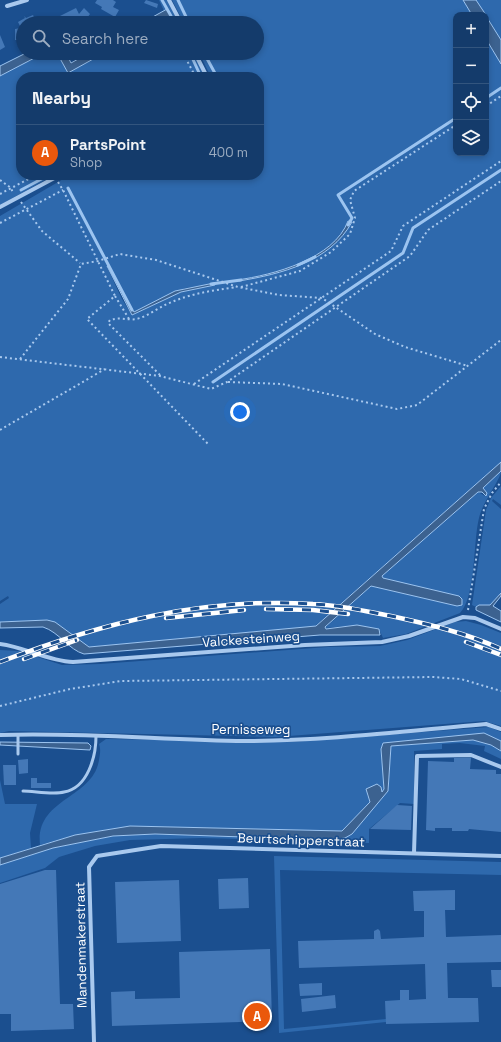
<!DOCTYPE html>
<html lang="en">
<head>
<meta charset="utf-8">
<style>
  :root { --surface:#143b6b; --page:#214673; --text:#f1f3f6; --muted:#9dadc1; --line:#33557e; --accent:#ea580c }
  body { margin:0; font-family:"Space Grotesk",sans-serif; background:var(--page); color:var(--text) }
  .controls { position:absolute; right:12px; top:12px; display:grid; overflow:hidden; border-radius:8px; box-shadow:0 2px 6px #0003 }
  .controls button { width:36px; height:36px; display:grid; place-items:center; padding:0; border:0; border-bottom:1px solid var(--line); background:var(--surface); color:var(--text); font:20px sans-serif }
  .you { position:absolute; left:240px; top:412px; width:14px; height:14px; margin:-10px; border:3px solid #fff; border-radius:50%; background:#1a73e8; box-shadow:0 0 0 6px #1a73e833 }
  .badge { display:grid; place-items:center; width:26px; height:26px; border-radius:50%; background:var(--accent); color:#fff; font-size:13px; font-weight:700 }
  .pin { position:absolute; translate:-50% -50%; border:2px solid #fff; box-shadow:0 1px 4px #0006 }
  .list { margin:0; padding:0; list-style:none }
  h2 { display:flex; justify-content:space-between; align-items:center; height:52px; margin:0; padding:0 16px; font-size:17px }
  h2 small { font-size:13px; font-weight:400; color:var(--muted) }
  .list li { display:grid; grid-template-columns:26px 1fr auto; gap:12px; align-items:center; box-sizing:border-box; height:56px; padding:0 16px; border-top:1px solid var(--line) }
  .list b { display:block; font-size:15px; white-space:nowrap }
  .list p { margin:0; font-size:13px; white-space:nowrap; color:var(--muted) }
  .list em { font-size:13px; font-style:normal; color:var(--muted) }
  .icon { flex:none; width:22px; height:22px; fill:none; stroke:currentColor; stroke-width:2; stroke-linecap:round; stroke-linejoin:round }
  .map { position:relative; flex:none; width:501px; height:1042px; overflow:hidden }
  .search { position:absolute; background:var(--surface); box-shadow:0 2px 6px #0003; left:16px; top:16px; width:248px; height:44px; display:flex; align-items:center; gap:10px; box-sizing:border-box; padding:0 14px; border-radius:22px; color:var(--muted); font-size:15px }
  .panel { position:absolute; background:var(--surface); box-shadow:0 2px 6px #0003; left:16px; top:72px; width:248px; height:108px; border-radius:16px }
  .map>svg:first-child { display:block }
  .green { fill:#2e69ad; fill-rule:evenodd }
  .water { fill:#3c6290; stroke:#9cc4f0 }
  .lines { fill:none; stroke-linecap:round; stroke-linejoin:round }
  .stream { stroke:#9cc4f0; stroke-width:3 }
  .building { fill:#4478b7 }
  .path { stroke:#a9c9ee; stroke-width:2; stroke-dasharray:2 3; stroke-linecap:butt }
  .lane { stroke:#a9c9ee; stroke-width:3 }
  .street { stroke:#a9c9ee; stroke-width:4 }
  .rail-casing { stroke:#fff; stroke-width:4.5 }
  .rail { stroke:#1b4f8f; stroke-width:3; stroke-dasharray:9; stroke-linecap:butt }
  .labels { text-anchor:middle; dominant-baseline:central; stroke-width:3.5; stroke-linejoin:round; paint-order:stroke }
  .street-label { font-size:13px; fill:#fff; stroke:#1b4f8f }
</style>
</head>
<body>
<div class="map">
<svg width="501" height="1042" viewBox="0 0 501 1042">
  <rect width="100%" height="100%" fill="#1b4f8f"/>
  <!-- green -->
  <g class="green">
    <path d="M159,0H167L179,23H158L171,16L167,9L164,11Z"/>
    <path d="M172,0H501V462L314,627L89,647L47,620L0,622V604L9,598L8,596L0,601V216L70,175H259V77H211L199,53H257V23H184ZM456,15H486V153H456ZM108,266L134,312L185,288L215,285L181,292L132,315L122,299L107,267Z"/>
    <path d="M44,53H57L68,73L104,53H194L204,72V77H21V175H54L0,205V76Z"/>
    <path d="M501,471C501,479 482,503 479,518C473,541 476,597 460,613L406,634L383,638L379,629L357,625L325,628L371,586L457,606L383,578L382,576L478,492L485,496L483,488Z"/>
    <path d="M501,486V505L493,499L492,501L501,509V593L490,605H481L476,607L472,605L486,510L491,498Z"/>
    <path d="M466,621L481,625L501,633V726L484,721L276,737L9,731L0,733V650L19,651L62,665L100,664L328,647L380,646L407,640L455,622Z"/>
    <path d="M489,727L501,732V741L495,738L383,743L381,749L384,788L382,793L367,794L370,802L342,831L130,826L75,835L40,845C35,798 93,799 99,760C100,754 101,750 99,744L106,739L292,742Z"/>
    <path d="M473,740L491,745L501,751V759L484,751L485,746L460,743L442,744V749L414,751V804L400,803L369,829V843L202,838L130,840L95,846L59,857L45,868L0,883V865L53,848L113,836L155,834L332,840L345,838L388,791L391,746Z"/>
    <path d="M0,780L5,804H37L30,833L31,848L0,858Z"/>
    <path d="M274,856L501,862V875L280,870L284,1029L386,1019V1022L279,1033Z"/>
  </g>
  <!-- water -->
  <g class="water">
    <path d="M463,0H476L486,15H472Z"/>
    <path d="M167,9L171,16L158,23H142Z"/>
    <path d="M486,16L501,40V64L486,39Z"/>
    <path d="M26,53H44L0,76V66Z"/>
    <path d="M57,53H66L71,63L89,53H104L68,73Z"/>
    <path d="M348,221L352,222C330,262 281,274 239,281L237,280C273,275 334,259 348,221Z"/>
    <path d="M108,266L125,298L134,312L175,291L214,283L215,285L181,292L132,315L107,266Z"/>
    <path d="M501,462V471L483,488L487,493L486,496L482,492H478L382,576L383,578L459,596L462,599V605L457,606L371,586L325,627L326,629L357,625L379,629L380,635H320L84,654C69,650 59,632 43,627L0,628V622L47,620L55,622L89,647L316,626Z"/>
    <path d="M501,593V596L493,606L501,611V622L476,610V607L479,605H490Z"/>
    <path d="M484,733L501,741V751L491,745L473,740L391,746L388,791L352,834L345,838L332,840L155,834L113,836L53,848L0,865V858L75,835L130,826L342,831L370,802L366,789L377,784L381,787L382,792L384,789L381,749L383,743Z"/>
    <path d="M0,742L88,743L91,746L90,750L0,745Z"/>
  </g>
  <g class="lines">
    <!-- stream -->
    <g class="stream">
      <path d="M162,0L171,16"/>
      <path d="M178,0L189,23"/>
      <path d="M190,53L201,77"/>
      <path d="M204,53L217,77"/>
      <path d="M486,98L501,88"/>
      <path d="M68,188L132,310"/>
      <path d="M21,190L49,175"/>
      <path d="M348,225L352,218L338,195L456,118"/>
      <path d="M298,265L315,257"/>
      <path d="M211,284L241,280"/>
      <path d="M213,382L403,253L413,228L501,170"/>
    </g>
  </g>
  <!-- building -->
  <g class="building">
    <path d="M97,0H113L116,2L113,7L119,10L115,17L101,9L102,7L95,3Z"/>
    <path d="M146,0L158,4L157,8L144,3Z"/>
    <path d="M76,8L79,14L84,8L90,14L87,18L85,16L81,18L82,23H64L60,16Z"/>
    <path d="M33,15L37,23H23V32L19,34L20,40H15V29L21,28L18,22L25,18L24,16L26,18Z"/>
    <path d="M0,35L5,47L0,50Z"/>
    <path d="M454,758H471L470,769L496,770V774H501V832L469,829L468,831H452V828H435V831L426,830L428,761L454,762Z"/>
    <path d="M28,759V773L19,774L18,760Z"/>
    <path d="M3,765H16V785H4Z"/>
    <path d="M31,778H37V783H51V788H31Z"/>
    <path d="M397,805L412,806L411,830L370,829Z"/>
    <path d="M45,870H56L60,1004H73L74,1029L11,1031V1014H0V884Z"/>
    <path d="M248,878L249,908L219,909L218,879Z"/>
    <path d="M179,880L181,941L117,943L115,882Z"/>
    <path d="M455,890V910H445L446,937L501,935V962L447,963L448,998H478L479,1022L386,1024L385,1001L400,1000V990H409V1000L426,999L425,964L299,968L298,941L374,939V931L378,929L380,931L381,939L424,937V911H414L413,891Z"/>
    <path d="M270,949L272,1021L112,1026L111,992L135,991V999L180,998L179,952Z"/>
    <path d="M491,970H501V987H492Z"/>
    <path d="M322,983V995L300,996L299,984Z"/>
    <path d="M335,995L336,1008L302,1012L301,999Z"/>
  </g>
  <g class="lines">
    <!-- path -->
    <g class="path">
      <path d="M183,53L193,72V77"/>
      <path d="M486,106L501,96"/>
      <path d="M0,180L11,188L13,193"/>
      <path d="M58,182L63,190L115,296L87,319L209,445"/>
      <path d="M0,194L36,175"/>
      <path d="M21,202L42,231L80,263"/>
      <path d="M0,223L63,190"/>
      <path d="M241,287L300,271L331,252L350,234L355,218L350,200L354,191L456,125"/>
      <path d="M115,296L129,319"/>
      <path d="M0,357L160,376L211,389L227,382L410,256L428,230L501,181"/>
      <path d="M20,359L68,299L81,264L98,261L120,254L156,260L238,287L279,295L322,298L375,334L405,347L468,366"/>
      <path d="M160,375L108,323L110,320C123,316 129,322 140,318C149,315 158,308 167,304C192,293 210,291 237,287"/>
      <path d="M228,382L282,384L397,409L417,405L501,340"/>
      <path d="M194,384L391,251L403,226L501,161"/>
      <path d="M0,430L105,369"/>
      <path d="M468,610L484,509L492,493L501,482"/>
      <path d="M0,706L70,689L121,681L433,677L461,679L501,691"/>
    </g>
    <!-- lane -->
    <g class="lane">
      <path d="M18,735V754"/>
      <path d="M23,791C34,791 53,795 64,792C88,788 96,756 96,736"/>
    </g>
    <!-- street -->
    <g class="street">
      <path d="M169,0L181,23"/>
      <path d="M7,6L27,0"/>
      <path d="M195,53L207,77"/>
      <path d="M0,207L60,175"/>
      <path d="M0,644C25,647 47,661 73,662L305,645L382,642L409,636L463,617L475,618L501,629"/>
      <path d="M0,735C82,732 163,740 245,741C325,741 406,731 486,724L501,729"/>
      <path d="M414,853L417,756L471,755L501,767"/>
      <path d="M94,1042L89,867L97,856L161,846L501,856"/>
    </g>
    <!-- rail casing -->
    <g class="rail-casing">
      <g id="rail">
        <path d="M266,609L313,610L348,614"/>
        <path d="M166,618L244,610"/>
        <path d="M466,642L501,655"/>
        <path d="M24,659L77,640"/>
        <path d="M0,662C102,623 202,597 313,604C339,605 365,611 391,616C428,624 466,633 501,649"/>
      </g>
    </g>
    <!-- rail -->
    <use href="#rail" class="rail"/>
  </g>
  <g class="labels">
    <!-- street labels -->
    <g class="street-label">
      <text transform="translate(251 639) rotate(-4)">Valckesteinweg</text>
      <text x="251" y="729">Pernisseweg</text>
      <text transform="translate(301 840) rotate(2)">Beurtschipperstraat</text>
      <text transform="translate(81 945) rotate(-91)">Mandenmakerstraat</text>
    </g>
  </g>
</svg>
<div class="controls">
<button>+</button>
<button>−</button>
<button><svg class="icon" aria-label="locate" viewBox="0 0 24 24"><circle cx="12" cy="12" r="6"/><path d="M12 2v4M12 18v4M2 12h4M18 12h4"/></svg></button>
<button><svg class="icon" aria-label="layers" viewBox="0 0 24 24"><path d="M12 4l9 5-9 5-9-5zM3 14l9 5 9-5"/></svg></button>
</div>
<div class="you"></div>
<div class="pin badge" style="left:257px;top:1016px">A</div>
<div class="search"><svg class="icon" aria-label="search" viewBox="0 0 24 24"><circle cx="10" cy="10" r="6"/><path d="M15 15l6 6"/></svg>Search here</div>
<section class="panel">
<h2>Nearby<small></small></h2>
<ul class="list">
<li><span class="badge">A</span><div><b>PartsPoint</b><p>Shop</p></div><em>400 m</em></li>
</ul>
</section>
</div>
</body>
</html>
